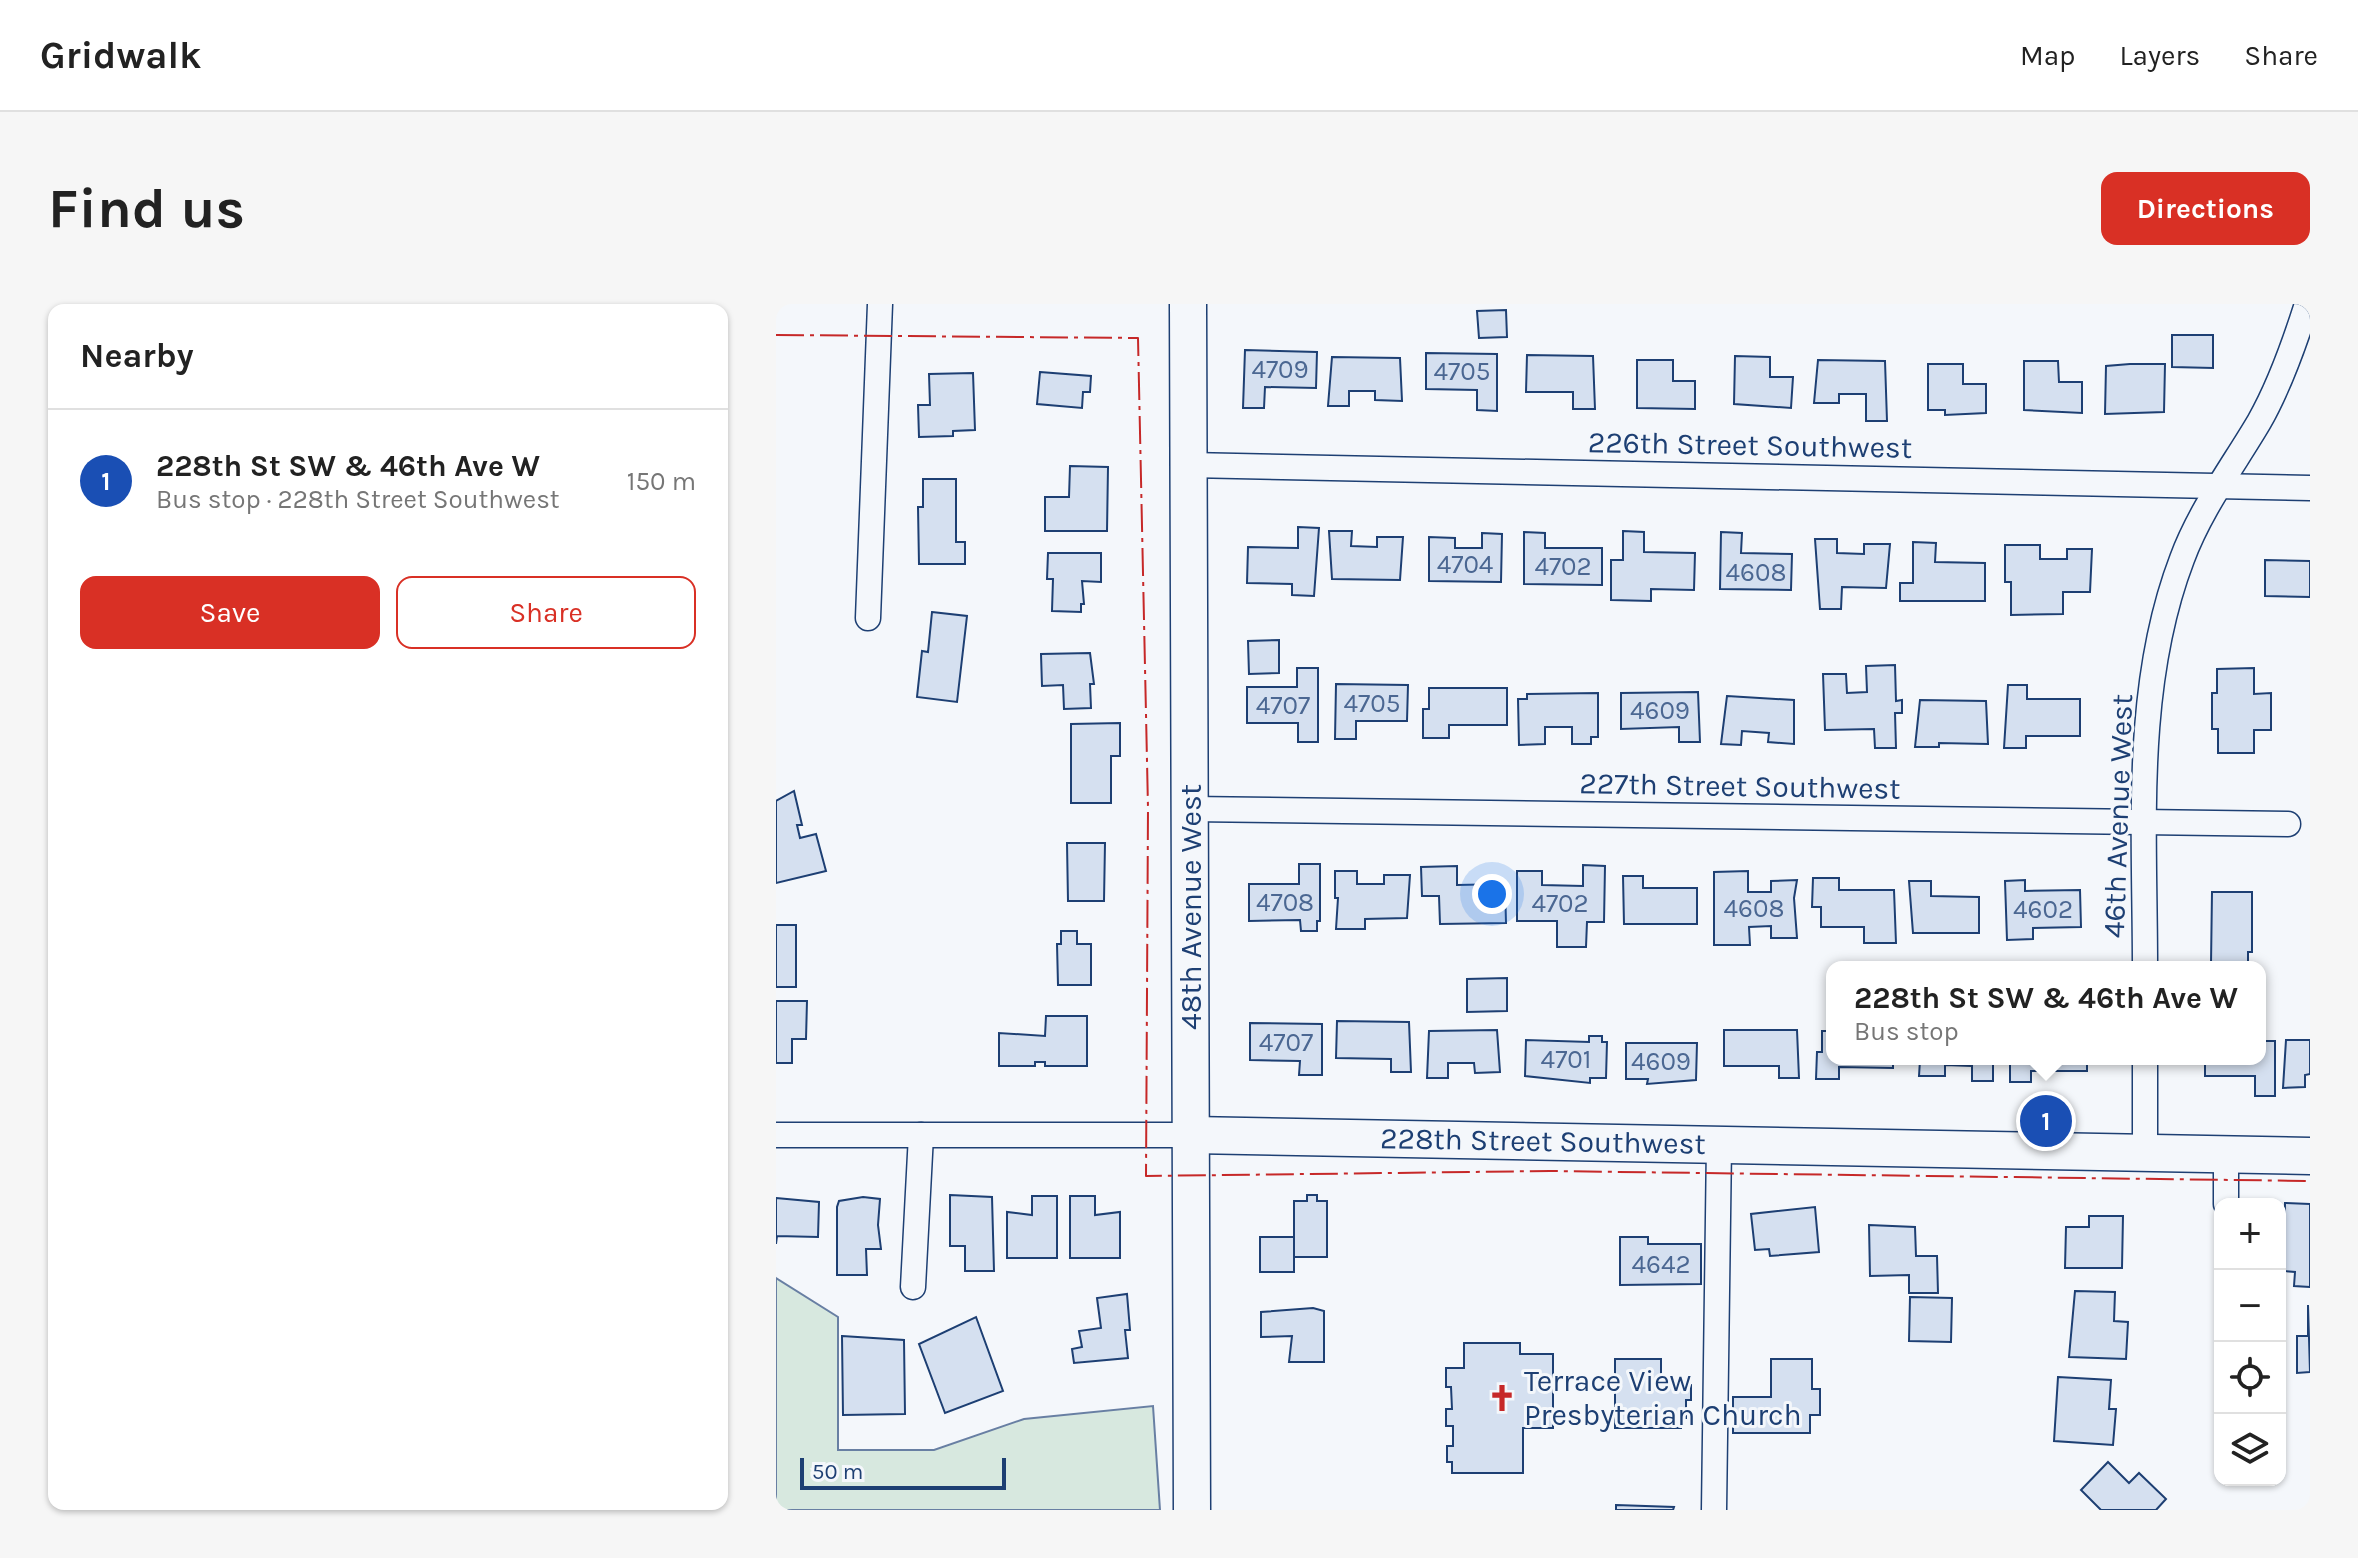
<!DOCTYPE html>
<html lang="en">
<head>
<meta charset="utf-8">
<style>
  :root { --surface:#fff; --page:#f6f6f6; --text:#222; --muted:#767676; --line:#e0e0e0; --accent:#d93025 }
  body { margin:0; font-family:Karla,sans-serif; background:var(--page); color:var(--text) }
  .controls { position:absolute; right:24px; bottom:24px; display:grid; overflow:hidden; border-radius:16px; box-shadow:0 2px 6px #0004 }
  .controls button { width:72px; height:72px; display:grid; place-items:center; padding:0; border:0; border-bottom:2px solid var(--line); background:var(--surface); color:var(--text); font:40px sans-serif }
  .scale { position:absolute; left:24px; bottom:20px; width:206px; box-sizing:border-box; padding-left:8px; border:4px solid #1d3f73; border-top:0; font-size:22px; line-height:28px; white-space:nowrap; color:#1d3f73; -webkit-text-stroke:6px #f4f7fb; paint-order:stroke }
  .you { position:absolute; left:716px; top:590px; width:28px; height:28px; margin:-20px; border:6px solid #fff; border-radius:50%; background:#1a73e8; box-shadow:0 0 0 12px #1a73e833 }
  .badge { display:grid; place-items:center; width:52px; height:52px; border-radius:50%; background:var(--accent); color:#fff; font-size:26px; font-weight:700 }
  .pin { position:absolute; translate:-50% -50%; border:4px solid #fff; box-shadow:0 2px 8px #0006 }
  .popup { position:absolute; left:1050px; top:657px; width:440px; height:104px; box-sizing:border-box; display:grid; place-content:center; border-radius:16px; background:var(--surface); filter:drop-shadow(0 2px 6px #0005); font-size:26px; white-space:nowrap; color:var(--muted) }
  .popup b { font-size:30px; color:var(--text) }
  .popup::after { content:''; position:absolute; left:50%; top:100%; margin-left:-16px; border:16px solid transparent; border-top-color:var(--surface) }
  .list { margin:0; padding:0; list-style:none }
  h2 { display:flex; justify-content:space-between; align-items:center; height:104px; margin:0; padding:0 32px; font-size:34px }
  h2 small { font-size:26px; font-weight:400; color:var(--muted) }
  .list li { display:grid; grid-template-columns:52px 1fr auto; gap:24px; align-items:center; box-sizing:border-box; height:144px; padding:0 32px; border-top:2px solid var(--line) }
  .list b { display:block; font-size:30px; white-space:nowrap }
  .list p { margin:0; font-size:26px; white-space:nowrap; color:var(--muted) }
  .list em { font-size:26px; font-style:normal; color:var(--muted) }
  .actions { display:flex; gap:16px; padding:24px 32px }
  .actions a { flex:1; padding:18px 0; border:2px solid var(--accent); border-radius:16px; text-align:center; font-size:28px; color:var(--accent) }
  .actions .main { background:var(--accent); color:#fff }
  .icon { flex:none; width:44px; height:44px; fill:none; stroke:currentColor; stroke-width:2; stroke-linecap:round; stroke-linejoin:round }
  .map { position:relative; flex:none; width:1534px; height:1206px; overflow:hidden; border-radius:16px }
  header { display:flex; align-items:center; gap:48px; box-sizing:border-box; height:112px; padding:0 40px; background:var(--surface); border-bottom:2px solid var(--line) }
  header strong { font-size:38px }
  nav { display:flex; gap:44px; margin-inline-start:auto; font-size:28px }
  .intro { display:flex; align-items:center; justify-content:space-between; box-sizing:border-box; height:192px; padding:0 48px }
  h1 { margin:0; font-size:56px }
  .button { padding:20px 36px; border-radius:16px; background:var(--accent); color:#fff; font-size:28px; font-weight:700 }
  main { display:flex; gap:48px; padding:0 48px }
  aside { flex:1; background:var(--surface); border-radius:16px; box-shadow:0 2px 6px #0004 }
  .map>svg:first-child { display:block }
  .green { fill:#d7e8df; stroke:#687fa3; stroke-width:2 }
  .building { fill:#d5e0f0; stroke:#1d3f73; stroke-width:2 }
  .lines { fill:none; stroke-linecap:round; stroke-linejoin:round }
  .minor-casing { stroke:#1d3f73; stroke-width:27 }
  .secondary-casing { stroke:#1d3f73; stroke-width:39 }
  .minor { stroke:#f4f7fb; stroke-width:24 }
  .secondary { stroke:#f4f7fb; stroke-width:36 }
  .power { stroke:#c62828; stroke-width:2; stroke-dasharray:28 6 4 6; stroke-linecap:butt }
  .labels { text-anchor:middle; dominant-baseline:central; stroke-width:6; stroke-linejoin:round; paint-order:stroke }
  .number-label { font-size:26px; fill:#4b6792 }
  .street-label { font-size:30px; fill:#1d3f73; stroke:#f4f7fb }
  .poi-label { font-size:30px; fill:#1d3f73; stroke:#f4f7fb; text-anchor:start }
</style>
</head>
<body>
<header>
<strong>Gridwalk</strong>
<nav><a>Map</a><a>Layers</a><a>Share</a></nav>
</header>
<div class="intro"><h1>Find us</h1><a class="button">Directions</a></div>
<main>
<aside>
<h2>Nearby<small></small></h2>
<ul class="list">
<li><span class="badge" style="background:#1a4fb4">1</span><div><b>228th St SW &amp; 46th Ave W</b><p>Bus stop · 228th Street Southwest</p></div><em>150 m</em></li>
</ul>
<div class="actions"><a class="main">Save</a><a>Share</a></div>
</aside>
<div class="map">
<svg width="1534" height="1206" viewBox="0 0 1534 1206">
  <rect width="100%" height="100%" fill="#f4f7fb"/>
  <!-- green -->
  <path class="green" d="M0,974L62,1013V1146H158L248,1115L377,1102L384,1206H0Z"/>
  <!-- building -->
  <g class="building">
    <path d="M730,6L731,33L703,34L701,7Z"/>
    <path d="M1396,31H1437V64L1396,63Z"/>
    <path d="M469,46L541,48L540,84L489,83L488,104H467Z"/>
    <path d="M650,49L721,50V107L701,106V86L650,85Z"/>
    <path d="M751,51L817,52L819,105H797V88H750Z"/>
    <path d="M959,52L994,53V73H1017L1015,104L958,100Z"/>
    <path d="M556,53L624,54L626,97L599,96V87H573V102H552Z"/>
    <path d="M861,56H897V77H919V105L861,104Z"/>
    <path d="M1042,56L1109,57L1111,117H1090V90H1063V99H1038Z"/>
    <path d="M1248,57H1282L1283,78H1306V109L1248,106Z"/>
    <path d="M1152,60H1187V80H1210V109L1169,111V106H1152Z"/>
    <path d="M1354,60H1389L1388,108L1329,110L1330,62Z"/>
    <path d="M264,68L315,72L314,88H307L306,104L261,100Z"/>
    <path d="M197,69L199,126L177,127V132L143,133L142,101H154L153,70Z"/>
    <path d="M294,162L332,163L331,227H269V193H293Z"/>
    <path d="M147,175H180V238H189V260H143L142,203H147Z"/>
    <path d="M522,223L543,224L538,292L516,291V280L471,279L472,243L522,244Z"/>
    <path d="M553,227H576L575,242L601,243V233H627L624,276L556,275Z"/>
    <path d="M847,227L868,228V248L919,249L918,286L875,285V297L835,296V256H847Z"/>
    <path d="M748,228L769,229V244H826V281L748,280Z"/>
    <path d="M945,228L966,229L965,249L1016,250L1015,286L944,285Z"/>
    <path d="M706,229L726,230L725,278L653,277V233L679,234V244H706Z"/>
    <path d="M1039,235H1061V249L1088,250V240H1114L1110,284L1066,283L1065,305H1044Z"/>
    <path d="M1137,238L1160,239L1159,258L1209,259V297H1124V279H1137Z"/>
    <path d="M1229,241H1264V255H1291V245H1316L1314,288H1287V310L1235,311V278H1229Z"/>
    <path d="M272,249H325V278L306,277L308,300H305V308L276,307L277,275H271Z"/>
    <path d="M1489,256L1534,257V293L1489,292Z"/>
    <path d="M156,308L191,312L181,398L141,393L146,347L152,348Z"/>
    <path d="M503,336V369L473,370L472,337Z"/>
    <path d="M314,349L318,380H314L315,404L288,405L287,381L266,382L265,350Z"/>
    <path d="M1119,361L1120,397L1126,396V409H1119L1120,444H1099L1098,425L1049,426L1047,370H1070L1071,389L1091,388L1090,362Z"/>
    <path d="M521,364H542V438H522V419H471V383H521Z"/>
    <path d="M1478,364V390L1495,389V426H1478V449H1442V425H1436V389H1441V365Z"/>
    <path d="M560,380L632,381L631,417H580V435H559Z"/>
    <path d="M1232,381H1251V395H1304V432H1250V444H1228Z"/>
    <path d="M653,384H731V421H673V434H647V405H653Z"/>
    <path d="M922,388L924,438H903V423L845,425V389Z"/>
    <path d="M822,389V433H815V440H796V423H769V440L743,441L742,395H751V390Z"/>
    <path d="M951,392L1018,396V440L992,438L993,429L966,427L965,441L945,440Z"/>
    <path d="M1144,396L1210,397L1212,440L1163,439V443H1139Z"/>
    <path d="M344,419V452H335V499H295V420Z"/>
    <path d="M18,487L26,521H21L24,534L40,530L50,567L0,579V497Z"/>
    <path d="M291,539H329L328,597H292Z"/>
    <path d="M523,560H544V617H541V627H525L524,616L473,617V580H523Z"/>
    <path d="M807,561L829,562L828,618H811L810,643H781V617H741V567H766V581L807,582Z"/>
    <path d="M681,562V581L729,580L730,619L664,620L663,592H646L645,563Z"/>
    <path d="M559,567H581V580H608V571H634L631,614L589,615V625H560L562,594H559Z"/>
    <path d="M972,567V588H995V577L1021,576L1018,594L1021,634H995V622L973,623L974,641H938V568Z"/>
    <path d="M847,572H867V584H921V620H848Z"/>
    <path d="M1037,574H1063V586H1118L1120,639H1088V623H1045V603H1036Z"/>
    <path d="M1249,576V587L1304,586L1305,623L1257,624V635L1231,636L1229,577Z"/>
    <path d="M1133,577H1155V592L1203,593V629H1137Z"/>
    <path d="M1436,588H1476V648H1472V660H1435Z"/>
    <rect x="0" y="621" width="20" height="62"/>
    <path d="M285,627H301V640H315V681H282L281,640H285Z"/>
    <path d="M731,674V707L691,708V675Z"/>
    <path d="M0,697H31L30,735H16V759H0Z"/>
    <path d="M270,712H311V762H269V758H259V762H223V729L269,732Z"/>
    <path d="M561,717L633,718L635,768H615V755L560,754Z"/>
    <path d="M474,719L546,720V771H523L524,757L474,756Z"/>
    <path d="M721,726L724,768L699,769L698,759H672V774H651L653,727Z"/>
    <path d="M948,726H1021L1023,774H1003V762H948Z"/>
    <path d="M1046,727H1056V755H1117V764L1063,763V775H1040L1041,748H1046Z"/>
    <path d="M813,732H826V738H831L830,774H814V779L749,772L750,736L813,738Z"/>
    <path d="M1510,736H1534V770L1529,771V783L1507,784Z"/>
    <path d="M1484,737H1499V792H1479V772H1429V755H1484Z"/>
    <path d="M850,739H921L920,776L871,780L872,775H850Z"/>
    <path d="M1217,755V777H1196V762L1169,761V772H1143L1144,756L1147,755Z"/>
    <path d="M1234,755H1311V767H1255V778H1234Z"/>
    <path d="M174,891L216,893L218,967H189V942H174Z"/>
    <path d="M531,891H541V897H551V953H518V897H531Z"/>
    <path d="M256,892H281V954H231V908L256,911Z"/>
    <path d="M294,892H319V911L344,908V954H294Z"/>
    <path d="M87,893L104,895L102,921L105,945H90L91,971H61V903L63,897Z"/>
    <path d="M0,894L43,898L42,933L1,932L0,940Z"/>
    <path d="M1509,899L1534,900V983L1518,982L1519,968L1508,967Z"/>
    <path d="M1039,903L1043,948L994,952L993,945L979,946L975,910Z"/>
    <path d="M1313,912H1347L1346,964H1289L1290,923H1313Z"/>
    <path d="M1093,921L1139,923L1140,952H1161L1162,989H1133V971L1094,972Z"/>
    <rect x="484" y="933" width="34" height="35"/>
    <path d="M844,933H872V940H925V980L844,981Z"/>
    <path d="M1299,987L1339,988L1338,1017L1352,1018L1350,1055L1293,1053Z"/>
    <path d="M351,990L354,1026H349L352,1054L298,1059L296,1045L306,1043L303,1027L325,1024L321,994Z"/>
    <path d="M1134,993L1176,994L1175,1038L1133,1037Z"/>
    <path d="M1532,1001L1534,1068L1521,1069V1032H1532Z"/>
    <path d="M537,1004L548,1007V1058H513L516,1032L485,1033V1008Z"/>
    <path d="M200,1013L227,1087L169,1109L143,1040Z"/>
    <path d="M66,1032L128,1036L129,1110L67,1111Z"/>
    <path d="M688,1039H744V1050H777V1124H747V1169H676V1158H671V1142H677V1122H670V1105H676L675,1083H670V1064H688Z"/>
    <path d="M839,1055H885V1081H915V1096H910V1114H905V1124H839Z"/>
    <path d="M995,1055H1036V1085H1044V1111H1034V1129H957V1093H995Z"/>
    <path d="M1282,1073L1335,1076L1333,1105H1340L1337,1141L1278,1137Z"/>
    <path d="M1332,1158L1353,1179L1363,1169L1390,1195L1380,1206H1325L1305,1186Z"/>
    <path d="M840,1201L898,1203L897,1206H840Z"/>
  </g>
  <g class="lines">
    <!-- minor casing -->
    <g class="minor-casing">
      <g id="minor">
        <path d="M413,161L1534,184"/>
        <path d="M92,314L104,0"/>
        <path d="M414,505L1512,520"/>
        <path d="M1369,663C1369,528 1357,383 1406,255C1424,206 1457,162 1483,118C1503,83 1519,38 1531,0"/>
        <path d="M0,831H416"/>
        <path d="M1369,850V755"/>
        <path d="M1450,900V852"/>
        <path d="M137,983L145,831"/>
        <path d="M938,1206L943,840"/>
      </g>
    </g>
    <!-- secondary casing -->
    <g class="secondary-casing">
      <g id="secondary">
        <path d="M412,0L416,1206"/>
        <path d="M416,831L1534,852"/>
      </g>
    </g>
    <!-- minor -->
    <use href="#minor" class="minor"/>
    <!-- secondary -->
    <use href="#secondary" class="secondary"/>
    <!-- power -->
    <path class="power" d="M0,31L362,34L372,504L370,872L774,867L1534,877"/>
  </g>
  <!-- icons -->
  <defs>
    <g id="church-bare" transform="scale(2.16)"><path d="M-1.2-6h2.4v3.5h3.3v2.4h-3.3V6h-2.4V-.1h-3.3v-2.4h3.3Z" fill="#c62828" stroke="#f4f7fb" stroke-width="2.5" paint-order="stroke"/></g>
  </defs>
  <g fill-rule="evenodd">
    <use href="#church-bare" x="726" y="1094"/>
  </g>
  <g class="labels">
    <!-- number labels -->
    <g class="number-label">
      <text x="504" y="65">4709</text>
      <text x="686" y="67">4705</text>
      <text x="689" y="260">4704</text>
      <text x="787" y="262">4702</text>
      <text x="980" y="268">4608</text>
      <text x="596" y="399">4705</text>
      <text x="507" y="401">4707</text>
      <text x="884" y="406">4609</text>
      <text x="509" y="598">4708</text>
      <text x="784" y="599">4702</text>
      <text x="978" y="604">4608</text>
      <text x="1267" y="605">4602</text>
      <text x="510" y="738">4707</text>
      <text x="790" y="755">4701</text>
      <text x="885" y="757">4609</text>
      <text x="885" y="960">4642</text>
    </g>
    <!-- street labels -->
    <g class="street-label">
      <text transform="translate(974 141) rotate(1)">226th Street Southwest</text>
      <text transform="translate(964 482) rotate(1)">227th Street Southwest</text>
      <text transform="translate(1342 512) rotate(-88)">46th Avenue West</text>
      <text transform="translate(415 603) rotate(-90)">48th Avenue West</text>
      <text transform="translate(767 837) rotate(1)">228th Street Southwest</text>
    </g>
    <!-- poi labels -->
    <g class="poi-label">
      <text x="748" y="1077">Terrace View<tspan x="748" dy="34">Presbyterian Church</tspan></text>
    </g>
  </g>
</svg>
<div class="controls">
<button>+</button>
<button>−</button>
<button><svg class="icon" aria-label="locate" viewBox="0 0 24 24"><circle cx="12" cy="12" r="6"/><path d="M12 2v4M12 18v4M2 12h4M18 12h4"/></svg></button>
<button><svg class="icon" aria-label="layers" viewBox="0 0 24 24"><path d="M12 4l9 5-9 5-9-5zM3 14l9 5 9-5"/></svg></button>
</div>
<div class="scale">50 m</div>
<div class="you"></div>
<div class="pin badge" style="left:1270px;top:817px;background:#1a4fb4">1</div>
<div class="popup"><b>228th St SW &amp; 46th Ave W</b>Bus stop</div>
</div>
</main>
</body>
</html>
